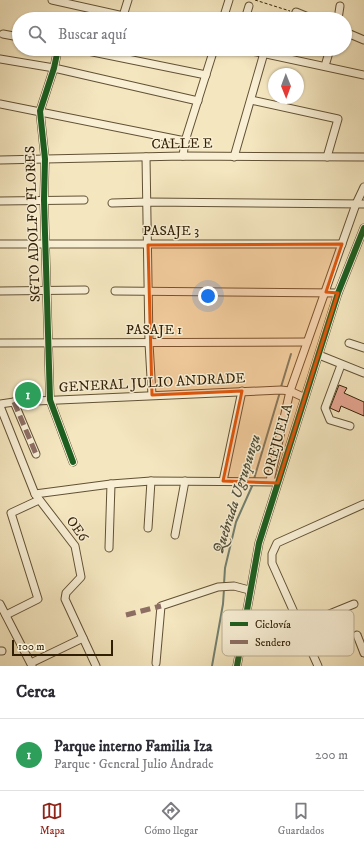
<!DOCTYPE html>
<html lang="es">
<head>
<meta charset="utf-8">
<style>
  :root { --surface:#fff; --page:#f2f2f3; --text:#2b2b33; --muted:#7c7c81; --line:#e1e1e2; --accent:#8f2418 }
  body { margin:0; font-family:"IM FELL DW Pica",serif; background:var(--page); color:var(--text) }
  .compass { position:absolute; left:268px; top:68px; width:36px; height:36px; border-radius:50%; background:var(--surface); box-shadow:0 1px 3px #0004; rotate:179deg }
  .scale { position:absolute; left:12px; bottom:10px; width:101px; box-sizing:border-box; padding-left:4px; border:2px solid #311f05; border-top:0; font-size:11px; line-height:14px; white-space:nowrap; color:#311f05; -webkit-text-stroke:3px #f8efd5; paint-order:stroke }
  .you { position:absolute; left:208px; top:296px; width:14px; height:14px; margin:-10px; border:3px solid #fff; border-radius:50%; background:#1a73e8; box-shadow:0 0 0 6px #1a73e833 }
  .badge { display:grid; place-items:center; width:26px; height:26px; border-radius:50%; background:var(--accent); color:#fff; font-size:13px; font-weight:700 }
  .pin { position:absolute; translate:-50% -50%; border:2px solid #fff; box-shadow:0 1px 4px #0006 }
  .list { margin:0; padding:0; list-style:none }
  h2 { display:flex; justify-content:space-between; align-items:center; height:52px; margin:0; padding:0 16px; font-size:17px }
  h2 small { font-size:13px; font-weight:400; color:var(--muted) }
  .list li { display:grid; grid-template-columns:26px 1fr auto; gap:12px; align-items:center; box-sizing:border-box; height:72px; padding:0 16px; border-top:1px solid var(--line) }
  .list b { display:block; font-size:15px; white-space:nowrap }
  .list p { margin:0; font-size:13px; white-space:nowrap; color:var(--muted) }
  .list em { font-size:13px; font-style:normal; color:var(--muted) }
  .icon { flex:none; width:22px; height:22px; fill:none; stroke:currentColor; stroke-width:2; stroke-linecap:round; stroke-linejoin:round }
  .map { position:relative; flex:none; width:364px; height:666px; overflow:hidden }
  .search { position:absolute; background:var(--surface); box-shadow:0 1px 3px #0004; left:12px; right:12px; top:12px; height:44px; display:flex; align-items:center; gap:10px; box-sizing:border-box; padding:0 14px; border-radius:22px; color:var(--muted); font-size:15px }
  .sheet { height:124px; background:var(--surface) }
  nav { display:flex; justify-content:space-around; align-items:center; box-sizing:border-box; height:56px; border-top:1px solid var(--line); background:var(--surface); font-size:11px; color:var(--muted) }
  nav a { display:grid; justify-items:center; gap:2px }
  nav .on { color:var(--accent) }
  .map>svg:first-child { display:block }
  .lines { fill:none; stroke-linecap:round; stroke-linejoin:round }
  .stream { stroke:#717f6f; stroke-width:2 }
  .building { fill:#e5a591; stroke:#311f05 }
  .minor-casing { stroke:#625134; stroke-width:9 }
  .path { stroke:#311f05; stroke-width:1; stroke-dasharray:3 2; stroke-linecap:butt }
  .minor { stroke:#f8efd5; stroke-width:7 }
  .quiet { stroke:#8d6e63; stroke-width:5; stroke-dasharray:10 5; stroke-linecap:butt }
  .cycleway-casing { stroke:#f8efd5; stroke-width:8 }
  .cycleway { stroke:#1b5e20; stroke-width:6 }
  .marked { fill:#df560c; fill-opacity:0.2; stroke:#df560c; stroke-width:3; stroke-linejoin:round }
  .labels { text-anchor:middle; dominant-baseline:central; stroke-width:3; stroke-linejoin:round; paint-order:stroke }
  .street-label { font-size:14px; fill:#311f05; stroke:#f8efd5 }
  .water-label { font-size:15px; font-style:italic; fill:#514f3a; stroke:#f8efd5 }
  .key { fill:#f8efd5; stroke:#bcb197; stroke-width:1 }
  .key-label { font-size:11px; fill:#311f05 }
</style>
</head>
<body>
<div class="map">
<svg width="364" height="666" viewBox="0 0 364 666">
  <rect width="100%" height="100%" fill="#f4e6bf"/>
  <filter id="stains"><feTurbulence type="fractalNoise" baseFrequency=".005" numOctaves="4"/><feColorMatrix values="0 0 0 0 .2 0 0 0 0 .09 0 0 0 0 .02 0 0 0 .5 -.17"/></filter>
  <radialGradient id="worn" r=".72"><stop offset=".6" stop-color="#630" stop-opacity="0"/><stop offset="1" stop-color="#630" stop-opacity=".3"/></radialGradient>
  <g class="lines">
    <!-- stream -->
    <g class="stream">
      <path d="M281,387L291,354"/>
      <path d="M254,479L280,392"/>
      <path d="M224,584L225,568L236,522L253,484"/>
      <path d="M212,666L223,604L224,589"/>
    </g>
  </g>
  <!-- building -->
  <path class="building" d="M339,385L347,388L344,393L364,402V416L341,406L339,412L330,408Z"/>
  <g class="lines">
    <!-- minor casing -->
    <g class="minor-casing">
      <g id="minor">
        <path d="M52,0L137,19"/>
        <path d="M123,16L128,0"/>
        <path d="M223,19L229,0"/>
        <path d="M245,19L249,6"/>
        <path d="M294,19L296,12L313,19"/>
        <path d="M338,19L340,6"/>
        <path d="M345,32L364,40"/>
        <path d="M3,34L19,37"/>
        <path d="M58,49L54,68L40,111L45,159L44,200L50,400L73,462"/>
        <path d="M78,49L206,75"/>
        <path d="M243,49L364,75"/>
        <path d="M0,59L54,68L198,101"/>
        <path d="M325,66L330,49"/>
        <path d="M251,100L338,119L327,157"/>
        <path d="M0,104L185,141"/>
        <path d="M183,156L185,141L214,49"/>
        <path d="M146,157L149,343L152,395"/>
        <path d="M234,157L264,53"/>
        <path d="M0,160L183,156L364,157"/>
        <path d="M0,201L84,200"/>
        <path d="M112,203L147,202L364,204"/>
        <path d="M0,244H342"/>
        <path d="M0,291L85,290"/>
        <path d="M115,291L338,293"/>
        <path d="M0,343L307,342"/>
        <path d="M349,343L364,348"/>
        <path d="M319,355L364,373"/>
        <path d="M341,365L325,408L330,420L350,426"/>
        <path d="M14,402L36,454"/>
        <path d="M0,404L14,402L281,390L290,391L303,397"/>
        <path d="M0,406L35,494L75,546L81,577L66,593L65,599L96,666"/>
        <path d="M223,481L242,391"/>
        <path d="M270,481L290,391L356,204L364,187"/>
        <path d="M35,494L111,484L151,481L274,482"/>
        <path d="M148,528L151,481"/>
        <path d="M175,535L185,481"/>
        <path d="M109,548L111,484"/>
        <path d="M0,604L32,666"/>
        <path d="M6,615L38,599L11,513L39,500"/>
        <path d="M300,626L354,604"/>
        <path d="M357,635L364,653"/>
        <path d="M0,651H2"/>
        <path d="M31,663L83,638"/>
        <path d="M156,663L161,606L218,587L234,586L249,590"/>
        <path d="M237,666L259,543L338,293L364,228"/>
        <path d="M318,666L272,563V554L277,543L364,504"/>
      </g>
    </g>
    <!-- path -->
    <path class="path" d="M255,0L290,11"/>
    <!-- minor -->
    <use href="#minor" class="minor"/>
    <!-- quiet -->
    <g class="quiet">
      <path d="M14,402L36,454"/>
      <path d="M126,615L161,606"/>
    </g>
    <!-- cycleway casing -->
    <g class="cycleway-casing">
      <g id="cycleway">
        <path d="M58,49L54,68L40,111L45,159L44,200L50,400L73,462"/>
        <path d="M237,666L259,543L338,293L364,228"/>
      </g>
    </g>
    <!-- cycleway -->
    <use href="#cycleway" class="cycleway"/>
  </g>
  <!-- marked area -->
  <path class="marked" d="M342,244L326,292L338,293L278,483L223,481L242,391L152,395L148,245Z"/>
  <g class="labels">
    <!-- street labels -->
    <g class="street-label">
      <text transform="translate(182 144) rotate(-1)">CALLE E</text>
      <text transform="translate(33 224) rotate(-92)">SGTO ADOLFO FLORES</text>
      <text x="171" y="231">PASAJE 3</text>
      <text x="154" y="330">PASAJE 1</text>
      <text transform="translate(152 383) rotate(-3)">GENERAL JULIO ANDRADE</text>
      <text transform="translate(278 440) rotate(-74)">OREJUELA</text>
      <text transform="translate(77 529) rotate(55)">OE6</text>
    </g>
    <!-- water labels -->
    <g class="water-label">
      <text transform="translate(237 494) rotate(-72)">Quebrada Ugrupungu</text>
    </g>
  </g>
  <!-- legend -->
  <rect x="222" y="610" width="132" height="46" rx="6" class="key"/>
  <rect x="230" y="622" width="18" height="4" fill="#1b5e20"/>
  <rect x="230" y="640" width="18" height="4" fill="#8d6e63"/>
  <g class="key-label">
    <text x="255" y="628">Ciclovía</text>
    <text x="255" y="646">Sendero</text>
  </g>
  <rect width="100%" height="100%" filter="url(#stains)"/>
  <rect width="100%" height="100%" fill="url(#worn)"/>
</svg>
<svg class="compass" viewBox="-18 -18 36 36"><path d="M0-13l5 13h-10z" fill="#e53935"/><path d="M0 13l5-13h-10z" fill="#7c7c81"/></svg>
<div class="scale">100 m</div>
<div class="you"></div>
<div class="pin badge" style="left:28px;top:395px;background:#2e9e5b">1</div>
<div class="search"><svg class="icon" aria-label="search" viewBox="0 0 24 24"><circle cx="10" cy="10" r="6"/><path d="M15 15l6 6"/></svg>Buscar aquí</div>
</div>
<section class="sheet">
<h2>Cerca<small></small></h2>
<ul class="list">
<li><span class="badge" style="background:#2e9e5b">1</span><div><b>Parque interno Familia Iza</b><p>Parque · General Julio Andrade</p></div><em>200 m</em></li>
</ul>
</section>
<nav>
<a class="on"><svg class="icon" aria-label="map" viewBox="0 0 24 24"><path d="M3 6l6-2 6 2 6-2v14l-6 2-6-2-6 2zM9 4v14M15 6v14"/></svg>Mapa</a>
<a><svg class="icon" aria-label="directions" viewBox="0 0 24 24"><path d="M12 3l9 9-9 9-9-9zM9 14v-3h6M13 9l2 2-2 2"/></svg>Cómo llegar</a>
<a><svg class="icon" aria-label="saved" viewBox="0 0 24 24"><path d="M7 4h10v16l-5-4-5 4z"/></svg>Guardados</a>
</nav>
</body>
</html>
